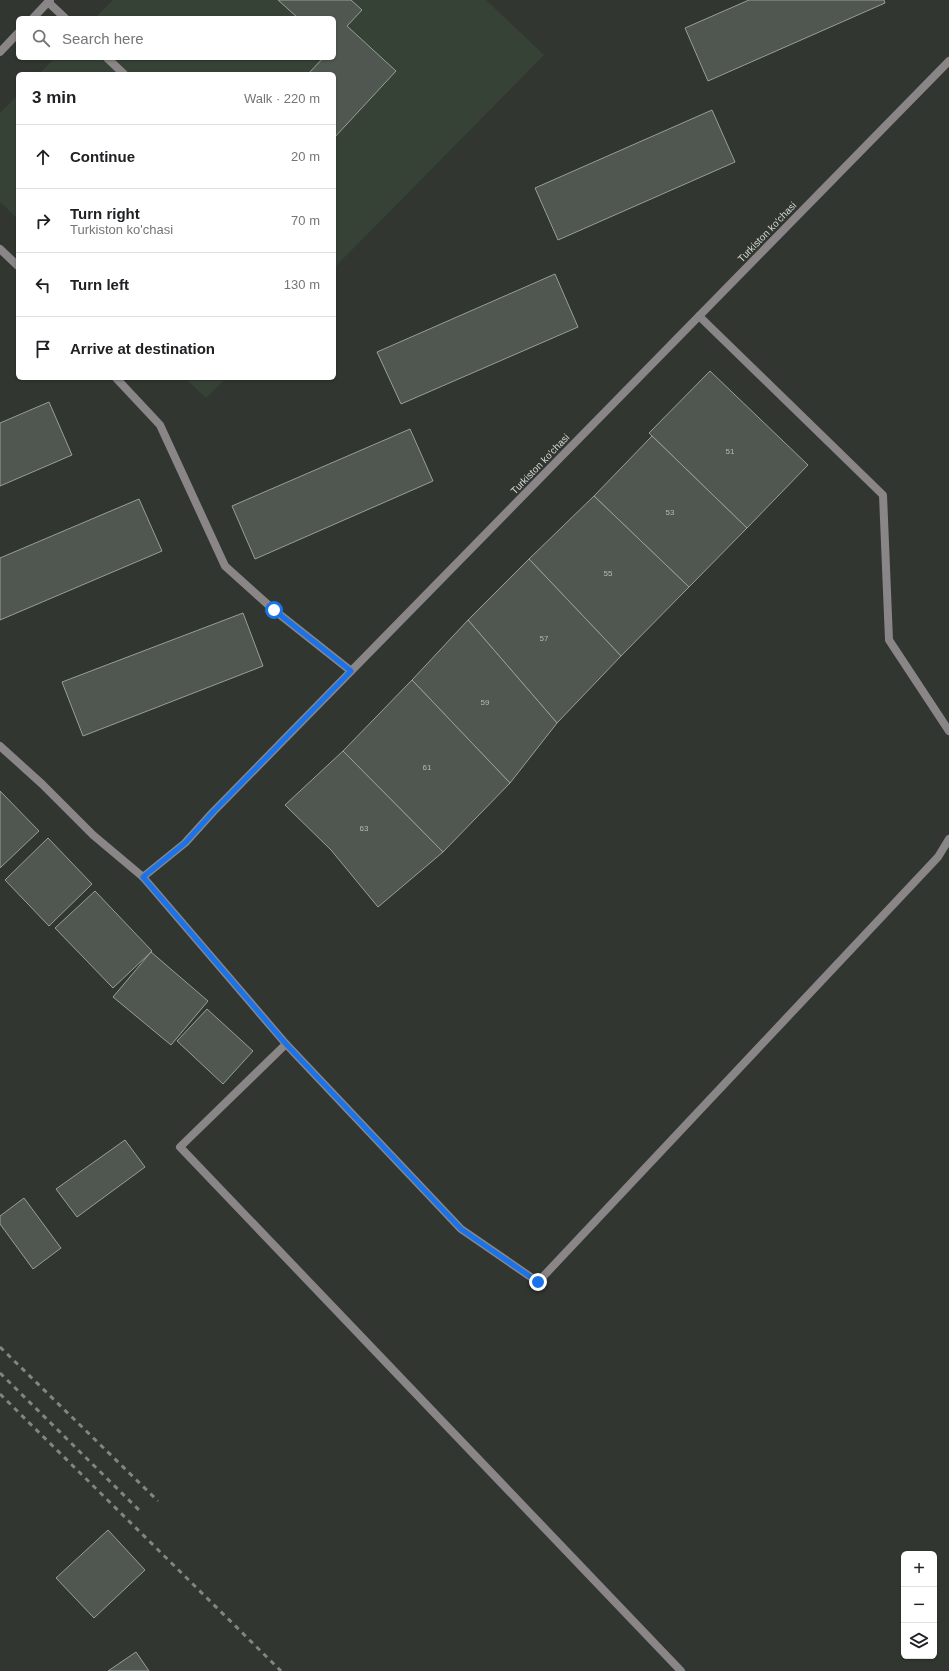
<!DOCTYPE html>
<html lang="en">
<head>
<meta charset="utf-8">
<style>
  :root { --surface:#fff; --page:#f6f6f6; --text:#202124; --muted:#757577; --line:#e0e0e0 }
  body { margin:0; font-family:Arial,sans-serif; background:var(--page); color:var(--text) }
  .controls { position:absolute; right:12px; bottom:12px; display:grid; overflow:hidden; border-radius:6px; box-shadow:0 1px 3px #0004 }
  .controls button { width:36px; height:36px; display:grid; place-items:center; padding:0; border:0; border-bottom:1px solid var(--line); background:var(--surface); color:var(--text); font:20px sans-serif }
  .stop { position:absolute; width:12px; height:12px; margin:-9px; border:3px solid #1a73e8; border-radius:50%; background:#fff }
  .stop.end { background:#1a73e8; border-color:#fff; box-shadow:0 1px 4px #0008 }
  .list { margin:0; padding:0; list-style:none }
  h2 { display:flex; justify-content:space-between; align-items:center; height:52px; margin:0; padding:0 16px; font-size:17px }
  h2 small { font-size:13px; font-weight:400; color:var(--muted) }
  .list li { display:grid; grid-template-columns:26px 1fr auto; gap:12px; align-items:center; box-sizing:border-box; height:64px; padding:0 16px; border-top:1px solid var(--line) }
  .list b { display:block; font-size:15px; white-space:nowrap }
  .list p { margin:0; font-size:13px; white-space:nowrap; color:var(--muted) }
  .list em { font-size:13px; font-style:normal; color:var(--muted) }
  .icon { flex:none; width:22px; height:22px; fill:none; stroke:currentColor; stroke-width:2; stroke-linecap:round; stroke-linejoin:round }
  .map { position:relative; flex:none; width:949px; height:1671px; overflow:hidden }
  .search { position:absolute; background:var(--surface); box-shadow:0 1px 3px #0004; left:16px; top:16px; width:320px; height:44px; display:flex; align-items:center; gap:10px; box-sizing:border-box; padding:0 14px; border-radius:6px; color:var(--muted); font-size:15px }
  .panel { position:absolute; background:var(--surface); box-shadow:0 1px 3px #0004; left:16px; top:72px; width:320px; height:308px; border-radius:6px }
  .map>svg:first-child { display:block }
  .built { fill:#374237 }
  .building { fill:#505750; stroke:#989f97 }
  .lines { fill:none; stroke-linecap:round; stroke-linejoin:round }
  .lane { stroke:#8a8587; stroke-width:8 }
  .street { stroke:#8a8587; stroke-width:8 }
  .rail { stroke:#818680; stroke-width:3; stroke-dasharray:5 5; stroke-linecap:butt }
  .route { stroke:#1a73e8; stroke-width:5 }
  .labels { text-anchor:middle; dominant-baseline:central; stroke-width:3; stroke-linejoin:round; paint-order:stroke }
  .number-label { font-size:8px; fill:#b4b8b4 }
  .street-label { font-size:10px; fill:#d5d9d5; stroke:#313730 }
</style>
</head>
<body>
<div class="map">
<svg width="949" height="1671" viewBox="0 0 949 1671">
  <rect width="100%" height="100%" fill="#313730"/>
  <!-- built -->
  <g class="built">
    <path d="M113,0H486L544,55L334,268V74H39L55,58H334V18H95Z"/>
    <path d="M18,95V219L0,202V113Z"/>
    <path d="M185,378H226L206,398Z"/>
  </g>
  <!-- building -->
  <g class="building">
    <path d="M278,0H351L362,10L347,26L396,71L334,138V74H308L323,58H334V18H298Z"/>
    <path d="M749,0H884L885,3L708,81L685,28Z"/>
    <path d="M712,110L735,162L558,240L535,188Z"/>
    <path d="M555,274L578,327L401,404L377,352Z"/>
    <path d="M710,371L808,465L747,528L649,433Z"/>
    <path d="M49,402L72,455L0,486V423Z"/>
    <path d="M410,429L433,481L255,559L232,506Z"/>
    <path d="M652,436L747,528L689,587L594,496Z"/>
    <path d="M594,496L689,587L621,656L529,559Z"/>
    <path d="M139,499L162,551L0,620V558Z"/>
    <path d="M529,559L621,656L557,723L468,620Z"/>
    <path d="M243,613L263,666L83,736L62,682Z"/>
    <path d="M468,620L557,723L510,783L412,680Z"/>
    <path d="M412,680L510,783L443,852L343,751Z"/>
    <path d="M343,751L443,852L378,907L331,850L285,805Z"/>
    <path d="M0,791L39,831L0,868Z"/>
    <path d="M48,838L92,884L49,926L5,880Z"/>
    <path d="M95,891L152,951L113,988L55,928Z"/>
    <path d="M151,952L208,1001L171,1045L113,997Z"/>
    <path d="M207,1009L253,1051L223,1084L177,1041Z"/>
    <path d="M125,1140L145,1167L77,1217L56,1189Z"/>
    <path d="M24,1198L61,1248L33,1269L0,1224V1216Z"/>
    <path d="M108,1530L145,1570L94,1618L56,1578Z"/>
    <path d="M136,1652L149,1671H108Z"/>
  </g>
  <g class="lines">
    <!-- lane -->
    <g class="lane">
      <path d="M48,2L65,18"/>
      <path d="M107,58L124,74"/>
      <path d="M0,249L18,266"/>
      <path d="M699,316L883,495L889,640L949,731"/>
      <path d="M116,378L160,425L225,566L274,610L351,671"/>
      <path d="M0,746L42,784L93,835L143,877L286,1044L461,1229L538,1282L938,857L949,839"/>
      <path d="M286,1044L180,1147L681,1671"/>
    </g>
    <!-- street -->
    <g class="street">
      <path d="M33,18L50,0"/>
      <path d="M0,52L18,33"/>
      <path d="M143,877L185,843L213,812L949,61"/>
    </g>
    <!-- rail -->
    <g class="rail">
      <path d="M0,1347L158,1501"/>
      <path d="M0,1373L142,1513"/>
      <path d="M0,1394L281,1671"/>
    </g>
  </g>
  <g class="lines">
    <!-- route -->
    <path class="route" d="M274,610L351,671L213,812L185,843L143,877L286,1044L461,1229L538,1282"/>
  </g>
  <g class="labels">
    <!-- number labels -->
    <g class="number-label">
      <text x="730" y="451">51</text>
      <text x="670" y="512">53</text>
      <text x="608" y="573">55</text>
      <text x="544" y="638">57</text>
      <text x="485" y="702">59</text>
      <text x="427" y="767">61</text>
      <text x="364" y="828">63</text>
    </g>
    <!-- street labels -->
    <g class="street-label">
      <text transform="translate(767 232) rotate(-46)">Turkiston ko'chasi</text>
      <text transform="translate(540 464) rotate(-46)">Turkiston ko'chasi</text>
    </g>
  </g>
</svg>
<div class="controls">
<button>+</button>
<button>−</button>
<button><svg class="icon" aria-label="layers" viewBox="0 0 24 24"><path d="M12 4l9 5-9 5-9-5zM3 14l9 5 9-5"/></svg></button>
</div>
<div class="stop" style="left:274px;top:610px"></div>
<div class="stop end" style="left:538px;top:1282px"></div>
<div class="search"><svg class="icon" aria-label="search" viewBox="0 0 24 24"><circle cx="10" cy="10" r="6"/><path d="M15 15l6 6"/></svg>Search here</div>
<section class="panel">
<h2>3 min<small>Walk · 220 m</small></h2>
<ul class="list">
<li><svg class="icon" aria-label="ahead" viewBox="0 0 24 24"><path d="M12 20V5M6 11l6-6 6 6"/></svg><div><b>Continue</b></div><em>20 m</em></li>
<li><svg class="icon" aria-label="right" viewBox="0 0 24 24"><path d="M7 20v-9h11M14 6l5 5-5 5"/></svg><div><b>Turn right</b><p>Turkiston ko'chasi</p></div><em>70 m</em></li>
<li><svg class="icon" aria-label="left" viewBox="0 0 24 24"><path d="M17 20v-9H6M10 6l-5 5 5 5"/></svg><div><b>Turn left</b></div><em>130 m</em></li>
<li><svg class="icon" aria-label="arrive" viewBox="0 0 24 24"><path d="M6 21V4h12l-3 4 3 4H6"/></svg><div><b>Arrive at destination</b></div></li>
</ul>
</section>
</div>
</body>
</html>
